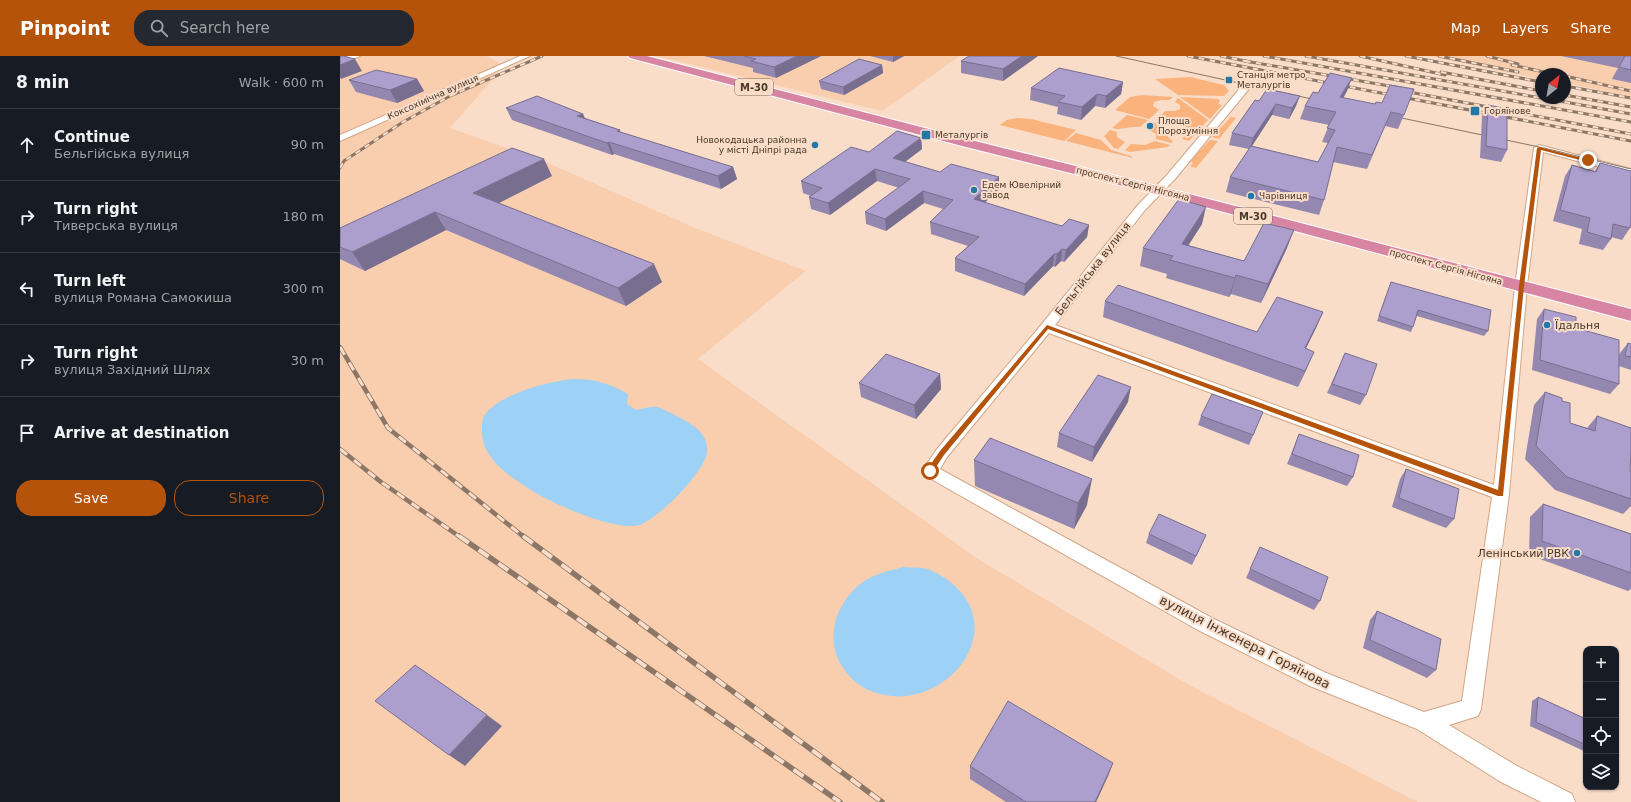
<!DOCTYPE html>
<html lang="en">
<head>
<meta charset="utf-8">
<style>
  :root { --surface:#171b24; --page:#242831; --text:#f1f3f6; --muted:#9ea1a6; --line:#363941; --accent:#b45309 }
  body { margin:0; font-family:"DejaVu Sans",sans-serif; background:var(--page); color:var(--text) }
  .controls { position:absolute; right:12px; bottom:12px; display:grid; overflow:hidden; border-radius:8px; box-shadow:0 1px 3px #0004 }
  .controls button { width:36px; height:36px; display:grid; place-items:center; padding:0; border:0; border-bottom:1px solid var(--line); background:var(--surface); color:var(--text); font:20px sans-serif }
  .compass { position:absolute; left:1195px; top:12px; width:36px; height:36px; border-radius:50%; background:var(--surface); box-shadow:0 1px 3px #0004; rotate:31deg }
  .stop { position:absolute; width:12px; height:12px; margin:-9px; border:3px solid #b45309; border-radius:50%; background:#fff }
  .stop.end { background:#b45309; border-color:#fff; box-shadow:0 1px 4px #0008 }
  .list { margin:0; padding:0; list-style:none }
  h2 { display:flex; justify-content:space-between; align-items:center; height:52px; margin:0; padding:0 16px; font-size:17px }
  h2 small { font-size:13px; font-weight:400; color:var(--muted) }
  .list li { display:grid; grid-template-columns:26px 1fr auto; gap:12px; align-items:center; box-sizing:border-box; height:72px; padding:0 16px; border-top:1px solid var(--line) }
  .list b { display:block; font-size:15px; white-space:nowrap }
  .list p { margin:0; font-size:13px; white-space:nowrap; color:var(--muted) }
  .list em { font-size:13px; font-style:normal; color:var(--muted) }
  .actions { display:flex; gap:8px; padding:12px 16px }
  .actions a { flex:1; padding:9px 0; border:1px solid var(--accent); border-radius:16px; text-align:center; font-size:14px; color:var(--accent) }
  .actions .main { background:var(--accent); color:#fff }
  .icon { flex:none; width:22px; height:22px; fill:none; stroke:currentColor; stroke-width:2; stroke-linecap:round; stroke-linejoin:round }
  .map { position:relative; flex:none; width:1291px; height:746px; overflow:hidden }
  header { display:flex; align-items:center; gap:24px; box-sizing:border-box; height:56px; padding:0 20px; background:var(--accent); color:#fff }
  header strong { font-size:19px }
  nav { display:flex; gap:22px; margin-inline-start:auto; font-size:14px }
  .search { width:280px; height:36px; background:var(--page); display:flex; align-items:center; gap:10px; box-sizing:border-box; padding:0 14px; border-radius:16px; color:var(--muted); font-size:15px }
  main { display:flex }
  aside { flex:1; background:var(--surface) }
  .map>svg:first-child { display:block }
  .built { fill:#f8ceae }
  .green { fill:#fab37c }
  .water { fill:#9dd1f5 }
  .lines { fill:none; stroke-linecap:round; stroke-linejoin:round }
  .minor-casing { stroke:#d2a685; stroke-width:2 }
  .trunk-casing { stroke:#fff; stroke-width:2 }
  .minor { fill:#fff; fill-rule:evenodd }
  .trunk { fill:#d884a3; fill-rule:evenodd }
  .tram { stroke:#8c7666; stroke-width:1 }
  .rail-far2-casing { stroke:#8c7666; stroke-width:3 }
  .rail-far1-casing { stroke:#8c7666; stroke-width:4.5 }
  .rail-casing { stroke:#8c7666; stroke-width:5.5 }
  .rail-far2 { stroke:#f9ddc9; stroke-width:2; stroke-dasharray:5.5; stroke-linecap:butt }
  .rail-far1 { stroke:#f9ddc9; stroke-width:3; stroke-dasharray:9; stroke-linecap:butt }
  .rail { stroke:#f9ddc9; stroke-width:4; stroke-dasharray:12; stroke-linecap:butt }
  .wall { fill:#9488b0 }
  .shaded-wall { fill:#786f90 }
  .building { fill:#ac9ecd; stroke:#786f90 }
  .route { fill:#b45309 }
  .poi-dot { fill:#2278a7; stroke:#f9ddc9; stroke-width:1.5 }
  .labels { text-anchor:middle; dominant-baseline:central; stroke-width:4; stroke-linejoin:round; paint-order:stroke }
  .far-poi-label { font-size:9px; fill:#4a382a; stroke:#f9ddc9; text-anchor:start }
  .far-street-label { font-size:9px; fill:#4a382a; stroke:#f9ddc9 }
  .shield { fill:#f9ddc9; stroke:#7e6a5a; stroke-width:1 }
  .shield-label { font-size:10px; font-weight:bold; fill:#4a382a }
  .street-label { font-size:11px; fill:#4a382a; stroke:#f9ddc9 }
  .poi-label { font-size:11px; fill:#4a382a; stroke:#f9ddc9; text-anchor:start }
  .near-street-label { font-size:13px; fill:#4a382a; stroke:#f9ddc9 }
</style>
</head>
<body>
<header>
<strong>Pinpoint</strong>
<div class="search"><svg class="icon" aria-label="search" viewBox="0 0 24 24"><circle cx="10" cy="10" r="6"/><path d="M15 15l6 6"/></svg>Search here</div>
<nav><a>Map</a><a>Layers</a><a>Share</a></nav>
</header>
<main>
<aside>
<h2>8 min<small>Walk · 600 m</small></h2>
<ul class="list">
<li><svg class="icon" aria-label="ahead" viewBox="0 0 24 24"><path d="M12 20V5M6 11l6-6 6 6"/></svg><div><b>Continue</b><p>Бельгійська вулиця</p></div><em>90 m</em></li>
<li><svg class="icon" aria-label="right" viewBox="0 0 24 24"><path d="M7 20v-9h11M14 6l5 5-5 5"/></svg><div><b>Turn right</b><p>Тиверська вулиця</p></div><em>180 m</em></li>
<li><svg class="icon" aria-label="left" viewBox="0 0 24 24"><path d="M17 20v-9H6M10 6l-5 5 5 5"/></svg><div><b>Turn left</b><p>вулиця Романа Самокиша</p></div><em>300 m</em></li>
<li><svg class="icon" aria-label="right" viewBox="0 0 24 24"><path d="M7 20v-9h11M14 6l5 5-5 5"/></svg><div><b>Turn right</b><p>вулиця Західний Шлях</p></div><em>30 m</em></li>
<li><svg class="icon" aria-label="arrive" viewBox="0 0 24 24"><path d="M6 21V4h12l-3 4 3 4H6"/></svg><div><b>Arrive at destination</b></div></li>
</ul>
<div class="actions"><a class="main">Save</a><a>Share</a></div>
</aside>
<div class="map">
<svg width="1291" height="746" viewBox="0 0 1291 746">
  <rect width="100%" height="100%" fill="#f9ddc9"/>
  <!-- built -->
  <g class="built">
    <path d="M0,0H146L163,9L153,23L110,72L208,107L353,171L466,215L358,303L638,503L851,630L1078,746H0Z"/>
    <path d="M316,0H620L542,55Z"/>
    <path d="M1088,0H1291V40L1225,27V18H1201V23Z"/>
  </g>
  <!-- green -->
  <g class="green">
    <path d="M850,21L884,29L889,35L884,40L838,39L815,23Z"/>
    <path d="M802,39L833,41L829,44H821L814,46L813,50L819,54L809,63L775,54L790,41Z"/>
    <path d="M840,41L878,43L880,45L878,48L882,49L870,63Z"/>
    <path d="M838,42L868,64L849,85L842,83L849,76L845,71L816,64L825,55H835L840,53V49L835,46Z"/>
    <path d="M787,59L808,64L800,71C791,70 781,75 772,72Z"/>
    <path d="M891,61L896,62L879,83L872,81Z"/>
    <path d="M677,62L691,63L736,74L724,85L660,69L667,64Z"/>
    <path d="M814,66L833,86L832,87L816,83V78L807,73Z"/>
    <path d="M770,74L777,76V81L785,86L778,93L774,92L764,80Z"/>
    <path d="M736,77L761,84L771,94L791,100L793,102L726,85Z"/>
    <path d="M870,84L878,85L856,112L850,110L853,107L850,105Z"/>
    <path d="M815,85L830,89L828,91L790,96L785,94L791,88L805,89Z"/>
  </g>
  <!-- water -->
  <g class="water">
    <path d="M233,323C255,323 269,327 288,338L287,348L296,354C302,353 311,350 317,351C322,352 328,356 333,358C348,366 369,375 367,396C365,416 317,464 299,469C275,476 211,447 191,434C169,420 141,402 142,374C142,370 142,365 143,362C154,339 210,325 233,323Z"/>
    <path d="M564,511C571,512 581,511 588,513C600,518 609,524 618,533C663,580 608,646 552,640C533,638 519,632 507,617C484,590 492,552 519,529C532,518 548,515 564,511Z"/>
  </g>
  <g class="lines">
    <!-- minor casing -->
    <g class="minor-casing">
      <g id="minor">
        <path d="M9,0H20L0,8V3Z"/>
        <path d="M180,0H190L0,85V79Z"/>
        <path d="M905,29L909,32L908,34L835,123L805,154L715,269L1154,429L1175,230L1194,92L1199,89L1291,113V119L1203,96L1187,230L1169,438L1141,653L1138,660L1109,669L1177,710L1232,738L1235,746H1201L1161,726L1077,673L970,630L858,574L584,419L582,415L597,393L702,268L797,150L827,119L902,30ZM709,277L1152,441L1122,645L1084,656L984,616L872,562L600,413L607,401Z"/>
      </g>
    </g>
    <!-- trunk casing -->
    <g class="trunk-casing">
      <path id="trunk" d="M288,0H307L631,84L849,138L1291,253V265L839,144L622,90L290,2Z"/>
    </g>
    <!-- minor -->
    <use href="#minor" class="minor"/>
    <!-- trunk -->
    <use href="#trunk" class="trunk"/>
    <!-- tram -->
    <g class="tram">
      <path d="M776,0L981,45"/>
      <path d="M1052,60L1204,92L1291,113"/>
    </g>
    <!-- rail-far2 casing -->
    <g class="rail-far2-casing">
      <g id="rail-far2">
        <path d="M848,0L1291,85"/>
        <path d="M881,0L910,6"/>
        <path d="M924,0L1291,66"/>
        <path d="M966,0L1201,42"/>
        <path d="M1020,0L1105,19"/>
        <path d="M1066,0L1201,26"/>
        <path d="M1099,0L1178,16"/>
        <path d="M1147,0L1178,8"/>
        <path d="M905,5L1061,32"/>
        <path d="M1172,9L1213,18"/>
        <path d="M1101,16L1201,35"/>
        <path d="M1225,20L1291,35"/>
        <path d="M1225,30L1291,42"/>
        <path d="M1069,36L1291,78"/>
        <path d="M1225,39L1291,51"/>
        <path d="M1203,42L1291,58"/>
        <path d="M0,112L4,105L63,66L110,40L202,0"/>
      </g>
    </g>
    <!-- rail-far1 casing -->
    <g class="rail-far1-casing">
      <g id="rail-far1">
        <path d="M0,291L48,372L184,481"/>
        <path d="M0,393L41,426L120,481"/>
      </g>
    </g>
    <!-- rail casing -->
    <g class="rail-casing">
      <g id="rail">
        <path d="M119,480L500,746"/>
        <path d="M183,480L542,746"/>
      </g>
    </g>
    <!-- rail-far2 -->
    <use href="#rail-far2" class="rail-far2"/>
    <!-- rail-far1 -->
    <use href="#rail-far1" class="rail-far1"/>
    <!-- rail -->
    <use href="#rail" class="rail"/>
  </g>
  <!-- wall -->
  <g class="wall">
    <path d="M364,0H481L436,22L413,16V12Z"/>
    <path d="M530,0H564L553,6Z"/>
    <path d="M698,0L663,25L621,17V5Z"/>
    <path d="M1221,0H1291V27L1272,23L1278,12Z"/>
    <path d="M542,9L543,17L504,39L481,33L479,25Z"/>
    <path d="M77,23L84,35L57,47L16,36L9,24Z"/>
    <path d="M783,26L781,38L765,52L755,50L741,64L717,58L718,51L690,44L691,32Z"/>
    <path d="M1007,35L1003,42L1064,59L1058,73L1045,70L1027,113L993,106L984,144L979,159L886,136L890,121L909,93L889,89L892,77L915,44L956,50L949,63L932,59L912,90L978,106L988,87L982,86L989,69L960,63L965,50L978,37Z"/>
    <path d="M1148,49L1167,94L1161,106L1140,102L1142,60Z"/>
    <path d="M166,52L243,58L245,62L280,74L281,77L393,111L397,123L381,133L274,98L272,99L172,64Z"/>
    <path d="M581,82L582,93L565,106L659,133L644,147L722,170L749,169L747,181L724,206L721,205L715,211L713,210L684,240L615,215V202L628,190L591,178L590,166L603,153L584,147L546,175L526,168L525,156L559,132L537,125L490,159L471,153L469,141L471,140L463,137L461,125L529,96Z"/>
    <path d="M1260,107L1290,172L1282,184L1271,181V183L1263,194L1239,188L1242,173L1213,165L1225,120L1232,109L1255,115Z"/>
    <path d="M212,120L159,147L322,226L286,250L106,174L25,215L0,203V172Z"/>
    <path d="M862,168L848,189L904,205L947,192L921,247L891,238L889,241L826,222L827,218L800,210L803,192Z"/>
    <path d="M1051,226L1148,275L1144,280L1077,260L1073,271L1071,276L1037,265L1049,231Z"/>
    <path d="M765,245L917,276L983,256L976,272L965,293L967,312L958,331L763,261Z"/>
    <path d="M1204,253L1279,300L1280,297L1288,287L1291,288V314L1279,310V328L1270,338L1192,314L1197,263Z"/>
    <path d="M1005,297L1026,339L1020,349L987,337Z"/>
    <path d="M600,318L601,333L576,363L521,341L519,327Z"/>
    <path d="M1205,336L1222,345L1230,367L1247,372L1257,360L1290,415H1291V450L1283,458L1215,434L1185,403L1194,349Z"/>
    <path d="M788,346L752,406L717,391L719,377Z"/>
    <path d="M923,356L909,389L858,369L861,360Z"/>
    <path d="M959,378L1013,421L1007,430L947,408Z"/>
    <path d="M634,404L747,449L734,473L635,430Z"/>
    <path d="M1066,413L1114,463L1106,472L1052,451L1060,423Z"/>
    <path d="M1203,448L1291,478V533L1288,535L1189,499L1190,461Z"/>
    <path d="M809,478L862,488L852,509L806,487Z"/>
    <path d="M920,491L980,545L974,554L906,522Z"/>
    <path d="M1037,555L1096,614L1087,622L1023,592L1030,564Z"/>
    <path d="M1198,641L1246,663V696L1190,670L1192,645Z"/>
    <path d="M773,707L768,720L756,746H666L630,723V710Z"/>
  </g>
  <!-- shaded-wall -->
  <g class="shaded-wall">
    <path d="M457,0H481L436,22L434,11Z"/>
    <path d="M553,0H564L553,6Z"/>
    <path d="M682,0H698L663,25V13Z"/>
    <path d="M15,3L22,15L1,23L0,21V9Z"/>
    <path d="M542,9L543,17L504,39L503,31Z"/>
    <path d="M1012,22L1007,35L996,55L1000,41Z"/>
    <path d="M77,23L84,35L57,47L50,34Z"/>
    <path d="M783,26L781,38L765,52L766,40Z"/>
    <path d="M757,38L755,50L741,64L742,51Z"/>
    <path d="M960,40L956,50L949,63L952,52Z"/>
    <path d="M936,48L932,59L910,93L913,82Z"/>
    <path d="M243,58L247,69L237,60Z"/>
    <path d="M581,82L582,93L554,114L553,102Z"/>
    <path d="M269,86L274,98L272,99L267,87Z"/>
    <path d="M204,103L212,120L143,155L133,137Z"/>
    <path d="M393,111L397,123L381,133L378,120Z"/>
    <path d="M535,113L537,125L490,159L488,147Z"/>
    <path d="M659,121V133L635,156L634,143Z"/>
    <path d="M583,135L584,147L546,175L545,163Z"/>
    <path d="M866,151L862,168L838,206L842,188Z"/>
    <path d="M95,156L106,174L25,215L12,196Z"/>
    <path d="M749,169L747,181L724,206L726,194Z"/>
    <path d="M954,174L947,192L921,247L928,228Z"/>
    <path d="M722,193L721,205L715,211L717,198Z"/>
    <path d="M714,198L713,210L684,240L685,228Z"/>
    <path d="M314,208L322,226L286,250L278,232Z"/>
    <path d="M896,219L891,238L889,241L895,222Z"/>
    <path d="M983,256L976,272L958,309L965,292Z"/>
    <path d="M974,296L967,312L958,331L965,315Z"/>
    <path d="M600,318L601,333L576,363L574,349Z"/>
    <path d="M791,331L788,346L752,406L754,391Z"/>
    <path d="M752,423L747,449L734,473L738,447Z"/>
    <path d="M147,659L162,670L125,710L109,699Z"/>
    <path d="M773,707L768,720L756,746H755Z"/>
  </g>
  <!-- building -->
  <g class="building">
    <path d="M0,0H3L15,3L0,9Z"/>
    <path d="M404,0H457L434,11L411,5L416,3Z"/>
    <path d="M629,0H682L663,13L621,5Z"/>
    <path d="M1283,0H1291V14L1279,11L1285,0Z"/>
    <path d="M519,3L542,9L503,31L479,25Z"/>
    <path d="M719,12L783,26L766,40L757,38L742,51L718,46L725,40L691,32Z"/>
    <path d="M36,14L77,23L50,34L9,24Z"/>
    <path d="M990,17L1012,22L1000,41L1035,48L1036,46L1042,47L1050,29L1074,33L1064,59L1051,56L1032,99L997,91L984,144L890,121L911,90L978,106L995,74L987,72L996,56L965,50L973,36L978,37Z"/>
    <path d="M927,33L960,40L952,52L936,48L913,82L892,77L915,44L919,45Z"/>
    <path d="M197,40L243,58L237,60L280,74L277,75L393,111L378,120L269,86L267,87L166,52Z"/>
    <path d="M1148,49L1167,53V94L1146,90Z"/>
    <path d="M557,75L581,82L553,102L600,116L611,108L659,121L634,143L722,170L729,163L749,169L726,194L722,193L717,198H714L685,228L615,202L639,181L590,166L613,144L583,135L545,163L525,156L570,123L535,113L488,147L469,141L482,132L461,125L511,91L529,96Z"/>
    <path d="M172,92L204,103L133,137L314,208L278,232L95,156L12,196L0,191V172Z"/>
    <path d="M1260,107L1291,115V167L1290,172L1273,168L1271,183L1247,176L1250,162L1220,154L1232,109L1256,116Z"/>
    <path d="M839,143L866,151L842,188L904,205L924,167L954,174L928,228L896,219L895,222L830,204L833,200L803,192Z"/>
    <path d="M1051,226L1151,254L1148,275L1078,254L1073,271L1039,260Z"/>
    <path d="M778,229L917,276L937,241L983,256L965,292L974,296L965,315L765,245Z"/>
    <path d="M1204,253L1236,261V272L1279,284V328L1200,304Z"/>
    <path d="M1288,287L1291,288V301L1285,300Z"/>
    <path d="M1005,297L1037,308L1026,339L992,328Z"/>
    <path d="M546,298L600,318L574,349L519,327Z"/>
    <path d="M758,319L791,331L754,391L719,377Z"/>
    <path d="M1205,336L1222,342V345L1230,347V367L1255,375L1257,360L1291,372V396L1290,415H1291V443L1227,421L1196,390Z"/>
    <path d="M872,338L923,356L913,379L861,360Z"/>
    <path d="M959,378L1019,399L1013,421L952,398Z"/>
    <path d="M650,382L752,423L738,447L634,404Z"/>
    <path d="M1066,413L1119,433L1114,463L1059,442Z"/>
    <path d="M1203,448L1291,478V517L1202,485Z"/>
    <path d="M819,458L866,479L856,500L809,478Z"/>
    <path d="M920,491L988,521L980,545L910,513Z"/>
    <path d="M1037,555L1101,583L1096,614L1030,584Z"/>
    <path d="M75,609L147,659L109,699L35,645Z"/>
    <path d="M1198,641L1246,663V689L1196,666Z"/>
    <path d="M668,645L773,707L755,746H686L630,710Z"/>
  </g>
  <!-- route -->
  <path class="route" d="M1199,91L1250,104L1248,106L1201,94L1184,230L1163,440H1158L708,273L604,399L592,417L590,418L586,415L600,395L707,269L1158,434L1179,230L1197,92Z"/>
  <!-- markers -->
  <g class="poi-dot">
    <rect x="885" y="20" width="8" height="8" rx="2"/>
    <rect x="1130" y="50" width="10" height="10" rx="2"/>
    <circle cx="810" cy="70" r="4"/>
    <rect x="581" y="74" width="10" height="10" rx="2"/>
    <circle cx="475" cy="89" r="4"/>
    <circle cx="634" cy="134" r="4"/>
    <circle cx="911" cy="140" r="4"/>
    <circle cx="1207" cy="269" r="4"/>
    <circle cx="1237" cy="497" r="4"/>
  </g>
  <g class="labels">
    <!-- far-poi labels -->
    <g class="far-poi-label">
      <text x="897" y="19">Станція метро<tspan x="897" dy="10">Металургів</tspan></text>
      <text x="1144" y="55">Горяїнове</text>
      <text x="818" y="65">Площа<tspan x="818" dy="10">Порозуміння</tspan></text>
      <text x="595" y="79">Металургів</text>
      <text x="467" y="84" text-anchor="end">Новокодацька районна<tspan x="467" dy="10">у місті Дніпрі рада</tspan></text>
      <text x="642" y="129">Едем Ювелірний<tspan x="642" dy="10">завод</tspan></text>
      <text x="919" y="140">Чарівниця</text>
    </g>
    <!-- far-street labels -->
    <g class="far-street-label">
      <text transform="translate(93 41) rotate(-24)">Коксохімічна вулиця</text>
      <text transform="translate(793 128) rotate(14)">проспект Сергія Нігояна</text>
      <text transform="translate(1106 211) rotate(15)">проспект Сергія Нігояна</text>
    </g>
    <!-- shield labels -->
    <g class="shield">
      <rect x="395" y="23" width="38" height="16" rx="3"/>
      <rect x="894" y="152" width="38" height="16" rx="3"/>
    </g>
    <g class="shield-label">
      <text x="414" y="31">М-30</text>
      <text x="913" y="160">М-30</text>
    </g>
    <!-- street labels -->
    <g class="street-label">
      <text transform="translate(753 213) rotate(-52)">Бельгійська вулиця</text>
    </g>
    <!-- poi labels -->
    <g class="poi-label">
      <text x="1215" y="269">Їдальня</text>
      <text x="1229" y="497" text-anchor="end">Ленінський РВК</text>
    </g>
    <!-- near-street labels -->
    <g class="near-street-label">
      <text transform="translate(905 586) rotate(27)">вулиця Інженера Горяїнова</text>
    </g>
  </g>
</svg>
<div class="controls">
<button>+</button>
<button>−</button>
<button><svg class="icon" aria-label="locate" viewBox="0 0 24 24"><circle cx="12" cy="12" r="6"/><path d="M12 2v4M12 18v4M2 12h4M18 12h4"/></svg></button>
<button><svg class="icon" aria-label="layers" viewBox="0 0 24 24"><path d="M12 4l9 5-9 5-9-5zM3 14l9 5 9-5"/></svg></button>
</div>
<svg class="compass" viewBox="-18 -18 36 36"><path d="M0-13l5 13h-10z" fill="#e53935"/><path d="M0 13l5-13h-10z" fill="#9ea1a6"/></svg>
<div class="stop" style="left:590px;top:415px"></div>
<div class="stop end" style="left:1248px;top:104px"></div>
</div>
</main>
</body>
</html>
